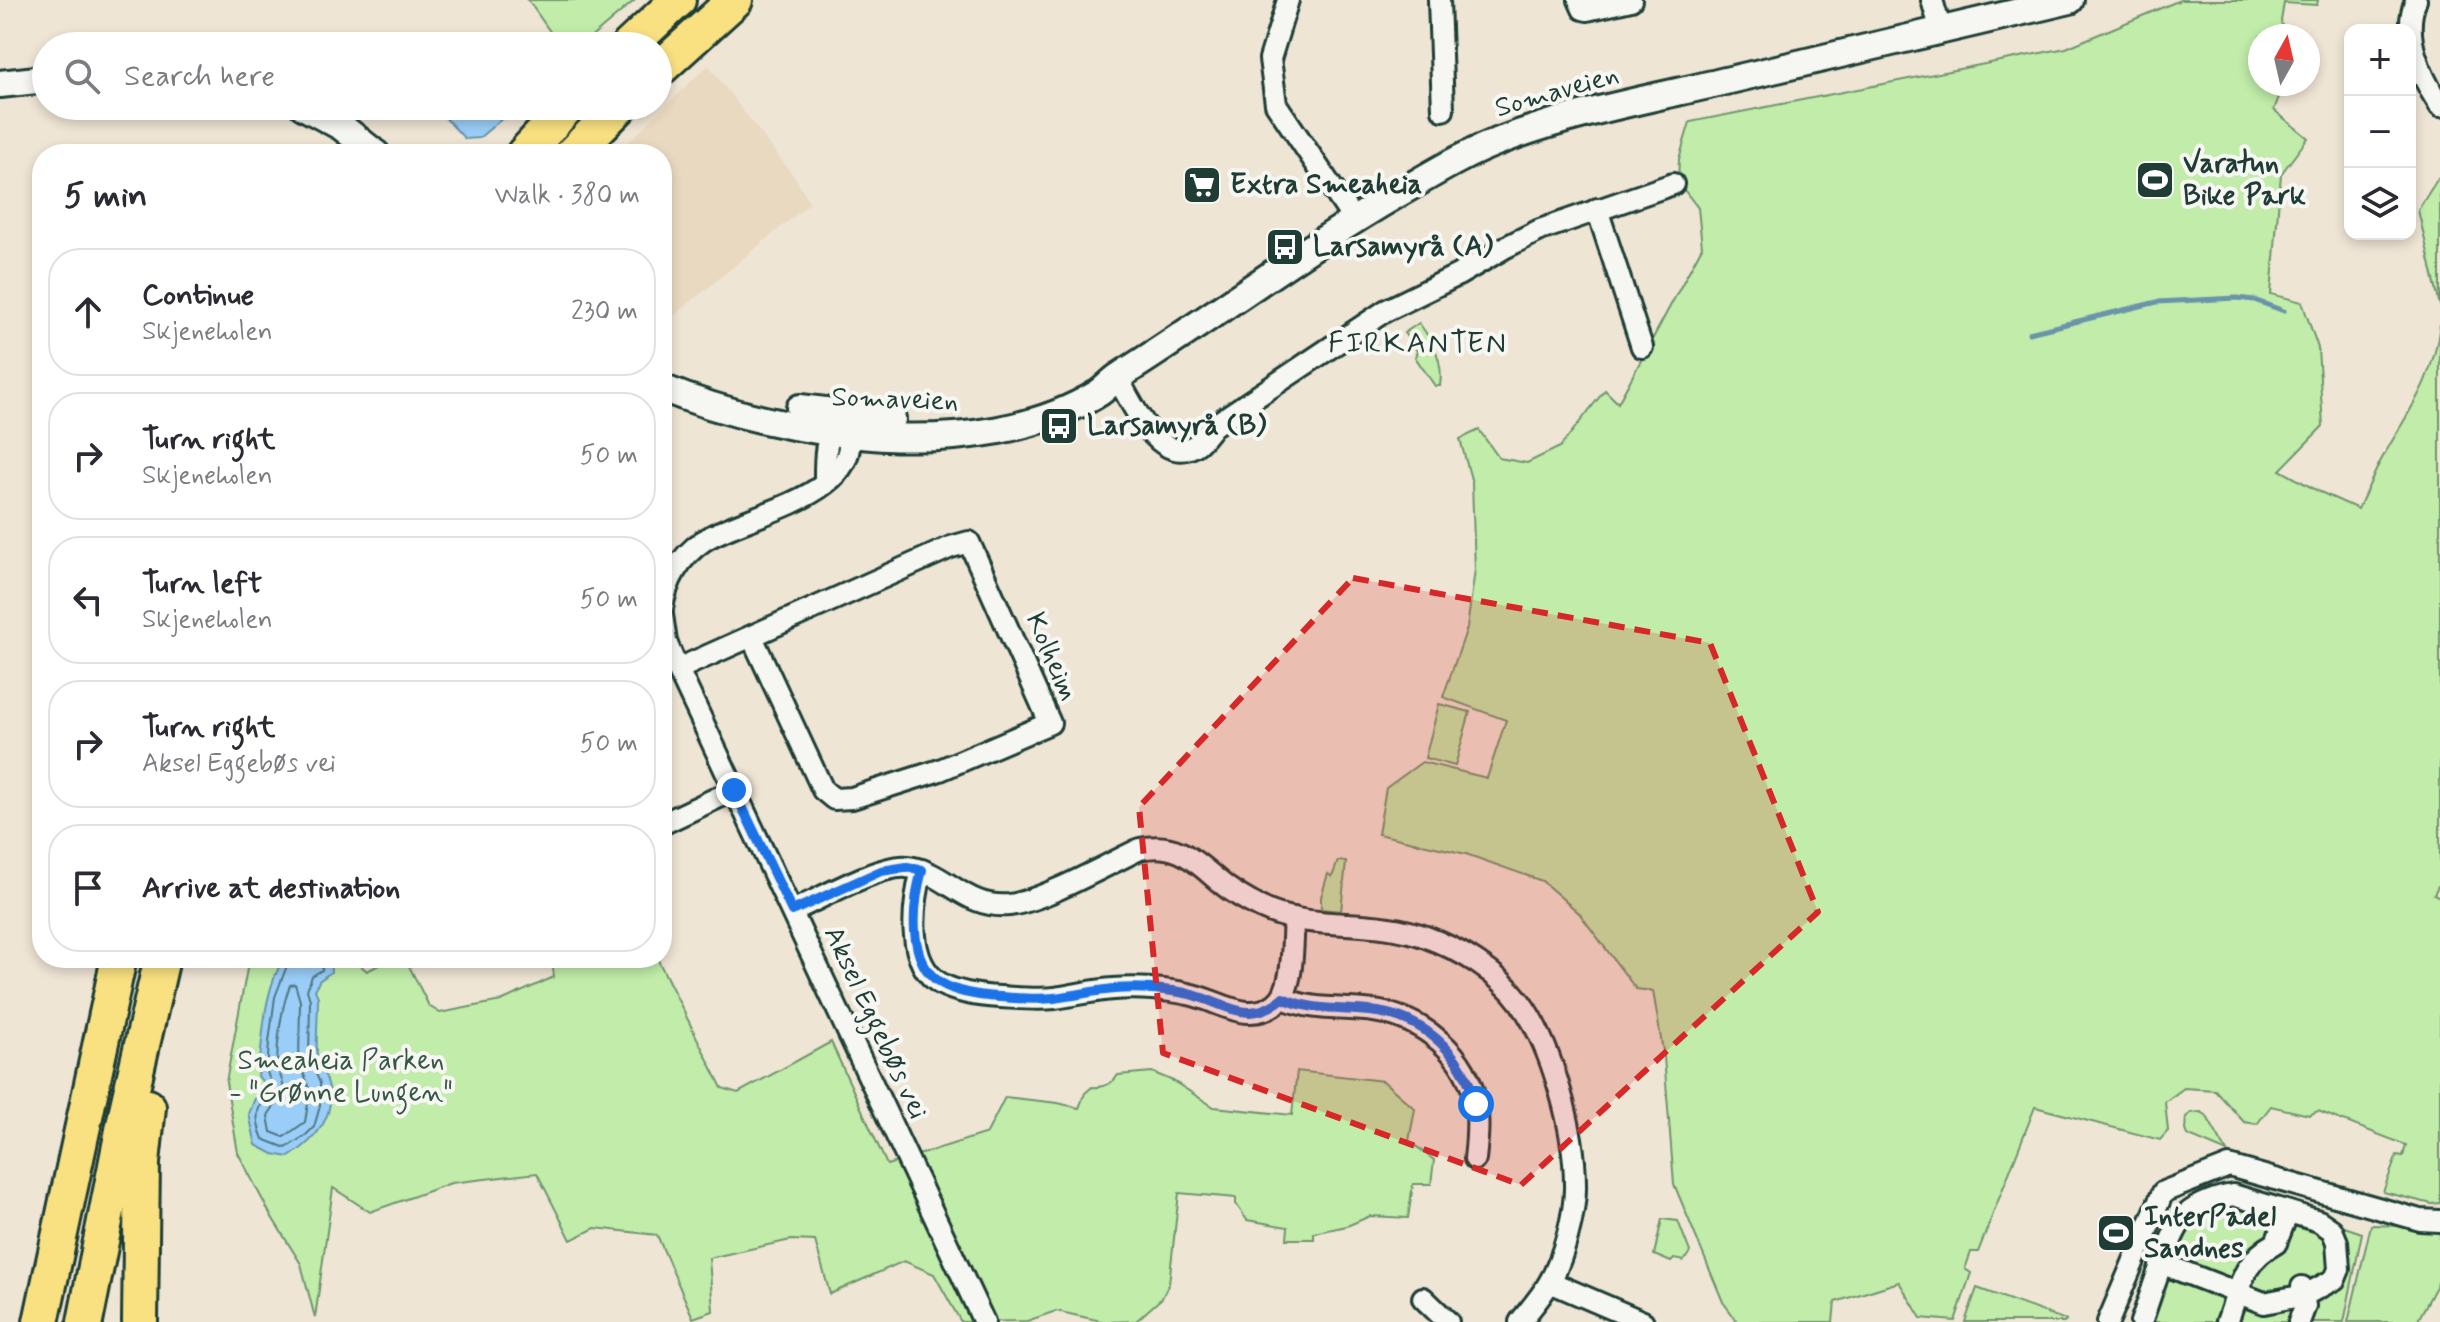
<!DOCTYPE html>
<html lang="en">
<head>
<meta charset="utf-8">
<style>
  :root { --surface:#fff; --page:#f2f2f3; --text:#2b2b33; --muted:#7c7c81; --line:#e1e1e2 }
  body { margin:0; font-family:Mynerve,sans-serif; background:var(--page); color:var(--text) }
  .controls { position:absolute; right:24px; top:24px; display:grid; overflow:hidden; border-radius:16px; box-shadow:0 4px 12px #0003 }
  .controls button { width:72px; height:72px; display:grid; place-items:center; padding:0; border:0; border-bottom:2px solid var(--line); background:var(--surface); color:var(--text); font:40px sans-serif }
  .compass { position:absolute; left:2248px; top:24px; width:72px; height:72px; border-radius:50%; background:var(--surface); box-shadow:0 4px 12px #0003; rotate:8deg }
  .stop { position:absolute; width:24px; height:24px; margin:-18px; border:6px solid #1a73e8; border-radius:50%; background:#fff }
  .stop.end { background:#1a73e8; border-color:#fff; box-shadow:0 2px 8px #0008 }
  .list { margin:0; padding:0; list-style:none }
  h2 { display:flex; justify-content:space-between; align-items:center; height:104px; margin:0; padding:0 32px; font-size:34px }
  h2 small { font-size:26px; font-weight:400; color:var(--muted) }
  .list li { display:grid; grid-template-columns:52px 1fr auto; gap:24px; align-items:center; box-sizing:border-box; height:128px; margin:0 16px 16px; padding:0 16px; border:2px solid var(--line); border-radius:32px }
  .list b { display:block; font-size:30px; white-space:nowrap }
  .list p { margin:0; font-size:26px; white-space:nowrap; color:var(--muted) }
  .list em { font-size:26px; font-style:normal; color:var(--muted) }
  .icon { flex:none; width:44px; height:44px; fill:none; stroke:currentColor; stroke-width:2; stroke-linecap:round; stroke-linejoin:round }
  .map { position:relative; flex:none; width:2440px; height:1322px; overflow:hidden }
  .search { position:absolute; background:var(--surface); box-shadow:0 4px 12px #0003; left:32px; top:32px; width:640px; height:88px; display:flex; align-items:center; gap:20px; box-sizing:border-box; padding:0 28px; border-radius:44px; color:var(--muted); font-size:30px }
  .panel { position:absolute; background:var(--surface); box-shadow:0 4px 12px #0003; left:32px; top:144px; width:640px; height:824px; border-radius:32px }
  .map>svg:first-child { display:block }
  .built { fill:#ead9c1 }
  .green { fill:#c1eca9; stroke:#70946e; stroke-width:2 }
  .water { fill:#9acef8; stroke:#6994aa; stroke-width:2 }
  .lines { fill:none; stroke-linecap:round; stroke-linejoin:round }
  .shore { stroke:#507782; stroke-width:2 }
  .stream { stroke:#6994aa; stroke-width:5 }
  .minor-casing { stroke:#1f3d34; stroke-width:26 }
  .secondary-casing { stroke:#1f3d34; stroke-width:32 }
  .motorway-casing { stroke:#1f3d34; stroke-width:40 }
  .minor { stroke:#f6f6f2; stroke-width:20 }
  .secondary { stroke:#f6f6f2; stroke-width:26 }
  .motorway { stroke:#f9e181; stroke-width:34 }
  .route { stroke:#1a73e8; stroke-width:10 }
  .marked { fill:#d62828; fill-opacity:0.2; stroke:#d62828; stroke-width:6; stroke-dasharray:16 10; stroke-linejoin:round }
  .labels { text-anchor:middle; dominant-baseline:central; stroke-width:8; stroke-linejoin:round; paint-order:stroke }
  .street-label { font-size:28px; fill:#1f3d34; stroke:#f6f6f2 }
  .poi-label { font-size:28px; font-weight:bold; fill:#1f3d34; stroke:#f6f6f2; text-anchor:start }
  .park-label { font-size:28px; fill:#375746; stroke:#f6f6f2 }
  .neighbourhood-label { font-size:30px; letter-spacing:2px; fill:#1f3d34; stroke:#f6f6f2 }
</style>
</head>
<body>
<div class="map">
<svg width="2440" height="1322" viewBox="0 0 2440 1322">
  <rect width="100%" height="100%" fill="#efe5d5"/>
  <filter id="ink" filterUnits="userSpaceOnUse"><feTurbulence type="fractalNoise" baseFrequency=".0125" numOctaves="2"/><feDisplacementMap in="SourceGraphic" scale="16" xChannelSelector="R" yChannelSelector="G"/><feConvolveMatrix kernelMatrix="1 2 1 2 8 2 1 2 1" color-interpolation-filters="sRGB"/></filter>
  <g filter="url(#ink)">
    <!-- built -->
    <path class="built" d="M708,65L796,179L810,203L662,326V154H616Z"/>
    <!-- green -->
    <g class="green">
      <path d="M528,0H635L581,46H560Z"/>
      <path d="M2180,0H2318L2317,5L2284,3L2281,21L2284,36H2260V84H2284L2274,110L2308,138L2281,174L2271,294L2302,302L2318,348L2323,426L2280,470L2318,491L2358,509C2365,494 2372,479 2379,464C2406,414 2433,384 2440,324V887L2438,886L2434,894L2440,897V1203L2432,1204L2383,1192L2397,1155L2403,1156L2406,1145L2318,1111L2309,1115L2271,1106L2257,1124L2244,1122L2215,1090L2184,1088L2165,1102L2168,1131L2160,1140L2035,1107L1978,1252H1971L1965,1269L1971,1273L1955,1321L1921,1318L1899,1282L1835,1302L1833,1322H1738L1723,1302L1674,1184L1664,1057L1653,991L1636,989L1579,913L1542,881L1466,854L1378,834L1386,788L1422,762L1487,778L1506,720L1443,697L1467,628L1475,570L1472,483L1460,439L1479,430L1499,458L1527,463L1560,447L1605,390L1618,403L1702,247L1698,208L1678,182L1679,159L1690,122L2066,48Z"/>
      <path d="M2438,178H2440V306L2418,210Z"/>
      <path d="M1419,323C1433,342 1444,361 1440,386H1435L1415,357L1417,351L1404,333Z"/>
      <path d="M1439,704L1470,712L1455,766L1425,758Z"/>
      <path d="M1338,861L1346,862L1341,911L1321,909V897L1328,874L1332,877Z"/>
      <path d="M249,958H352L367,971L393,958H405L429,1006L440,1013L501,1001L554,977L552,958H657L722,1088L738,1093L831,1042L887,1165L987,1133L1005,1097L1058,1103L1079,1108L1085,1093L1092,1087C1103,1088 1112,1084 1118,1075L1152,1072L1173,1081L1214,1107L1292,1115L1297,1071L1383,1081L1415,1109L1409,1141L1434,1160L1431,1184H1413L1408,1218L1370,1216L1347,1226L1314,1233V1239H1287L1288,1227L1247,1220L1236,1204V1198L1179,1193L1169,1284L1162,1298L1136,1321L1106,1322L1056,1311L1027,1321L961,1322L934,1274L904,1261L830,1294L815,1241L791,1240L709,1258L713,1311L693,1318L657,1235L595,1228L571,1240L537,1173L451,1183L370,1212L333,1188L315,1318L301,1264L270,1214L238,1153L226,1082Z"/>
      <path d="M2201,1112L2206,1115L2227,1152L2187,1135L2185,1130L2186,1117L2191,1113Z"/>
      <path d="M2235,1190L2362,1233L2344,1322H2134L2179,1210Z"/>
      <path d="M1662,1219L1678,1221L1690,1252L1684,1261L1674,1259L1671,1262L1654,1255Z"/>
      <path d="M2371,1225L2440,1227V1279L2417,1322H2348Z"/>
      <path d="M1977,1288L2066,1320L2065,1322H1965Z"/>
    </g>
    <!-- water -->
    <g class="water">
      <path d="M438,106H505L504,117L479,138L465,139L438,110Z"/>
      <path d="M284,958H330L331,972L319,981L315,990L318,997C318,1016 316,1036 317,1055C318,1064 323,1070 326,1078C340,1113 316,1140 289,1157L273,1154L256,1145L249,1114L255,1098L264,1094L266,1086L258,1076C264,1035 262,994 284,958Z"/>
    </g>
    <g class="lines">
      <!-- shore -->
      <g class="shore">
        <path d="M290,958L275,997L269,1042L267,1072L273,1089C271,1098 267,1098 261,1105C254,1114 259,1130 263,1139L286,1148L306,1135L314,1127L320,1106V1083L309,1058L310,1000L307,990L312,976L322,970L323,958"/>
        <path d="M295,984L300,1001L299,1061L310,1091L305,1122L284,1137L271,1132L268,1116C272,1106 282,1102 283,1090C285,1080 278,1075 277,1066C277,1041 281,1009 290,985Z"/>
      </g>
      <!-- stream -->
      <path class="stream" d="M2029,333L2157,302L2237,298L2254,300L2284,311"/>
      <!-- minor casing -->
      <g class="minor-casing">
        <g id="minor">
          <path d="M1288,0L1270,59L1276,104L1353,219"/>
          <path d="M1439,0L1443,110"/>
          <path d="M1579,0L1583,9L1587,10L1631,0"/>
          <path d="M1932,0L1941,31"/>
          <path d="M2416,0C2401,36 2421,76 2440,106"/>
          <path d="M1597,209L1642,347"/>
          <path d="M1117,377C1131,401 1159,468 1196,445C1202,441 1208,432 1213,426L1385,311L1460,274L1506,247L1540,230L1673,184"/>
          <path d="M825,482C825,460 824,438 838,421"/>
          <path d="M662,609C666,581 680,557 703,541C744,513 872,497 846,422"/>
          <path d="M662,615L666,642L674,661L984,1322"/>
          <path d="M678,669L951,547L969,542L1050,723L940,770L852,798L834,799L823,790L752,637"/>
          <path d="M662,824L734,790"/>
          <path d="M922,870C913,904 905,963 941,984C958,993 981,996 1000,997C1018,998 1037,1000 1055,998C1091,992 1114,986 1152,989C1164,990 1176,991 1188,994C1217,999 1246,1025 1275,1004C1295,991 1292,941 1294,918"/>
          <path d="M792,911C818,900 880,864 907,867C946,871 964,909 1009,905C1043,901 1106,865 1140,849C1182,840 1198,866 1229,889C1242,898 1256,906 1271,912C1318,930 1376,918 1426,937C1459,949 1498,972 1520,1002C1552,1045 1575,1131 1575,1184C1576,1211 1563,1260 1549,1283C1541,1297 1530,1309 1520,1322"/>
          <path d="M1283,998C1311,1011 1344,1007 1374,1011C1423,1018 1467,1054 1476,1104C1479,1122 1477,1141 1475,1159"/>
          <path d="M1550,1282L1643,1322"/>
          <path d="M1423,1298L1448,1322"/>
          <path d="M2108,1322L2163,1192L2229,1166L2420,1220L2440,1221"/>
          <path d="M2141,1322C2151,1296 2169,1231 2187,1214C2198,1204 2219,1197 2233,1195L2319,1221L2332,1230L2337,1242L2339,1269L2335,1279L2305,1295L2264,1303L2163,1264"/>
          <path d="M2227,1322C2240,1288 2241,1262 2276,1243L2288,1212"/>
          <path d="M2299,1322L2305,1306L2302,1287"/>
        </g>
      </g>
      <!-- secondary casing -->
      <g class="secondary-casing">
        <g id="secondary">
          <path d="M0,84L46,79"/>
          <path d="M303,106L342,127L376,154"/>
          <path d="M662,388C784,438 979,466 1097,394C1106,389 1112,380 1121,375C1215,316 1304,248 1401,192C1434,173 1466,153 1502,140C1575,112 1654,98 1730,80C1843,53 1957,27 2070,0"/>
          <path d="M800,408L892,419"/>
        </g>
      </g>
      <!-- motorway casing -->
      <g class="motorway-casing">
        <g id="motorway">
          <path d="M629,46L678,0"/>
          <path d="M658,70L735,0"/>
          <path d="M524,154L568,106"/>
          <path d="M572,154L620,106"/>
          <path d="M41,1322L119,958"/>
          <path d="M85,1322L127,1110L162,958"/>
          <path d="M140,1322L142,1162L148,1107"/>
        </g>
      </g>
      <!-- minor -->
      <use href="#minor" class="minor"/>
      <!-- secondary -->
      <use href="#secondary" class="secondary"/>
      <!-- motorway -->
      <use href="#motorway" class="motorway"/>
    </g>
  </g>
  <g class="lines" filter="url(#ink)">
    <!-- route -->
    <path class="route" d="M734,790L792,911L881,871L907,867L922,870C913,904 906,962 941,983C957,993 981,996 1000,997C1018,998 1037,1000 1054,998C1092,993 1111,986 1151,989C1165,990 1180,991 1193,995C1229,1005 1249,1026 1283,998C1310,1011 1341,1008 1370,1011C1423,1016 1463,1053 1476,1104"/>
  </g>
  <!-- marked area -->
  <path class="marked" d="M1353,578L1710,643L1818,912L1521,1185L1163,1053L1139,807Z"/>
  <!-- icons -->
  <defs>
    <g id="stadium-square" transform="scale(2)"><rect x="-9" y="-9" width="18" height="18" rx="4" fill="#1f3d34" stroke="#f6f6f2"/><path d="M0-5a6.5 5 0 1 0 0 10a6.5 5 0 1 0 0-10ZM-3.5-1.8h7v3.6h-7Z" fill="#fff"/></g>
    <g id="supermarket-square" transform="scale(2)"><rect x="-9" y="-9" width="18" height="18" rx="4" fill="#1f3d34" stroke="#f6f6f2"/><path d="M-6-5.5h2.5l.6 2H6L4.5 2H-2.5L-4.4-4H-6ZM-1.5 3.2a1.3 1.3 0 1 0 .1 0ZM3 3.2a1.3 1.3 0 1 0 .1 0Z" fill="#fff"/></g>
    <g id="bus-square" transform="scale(2)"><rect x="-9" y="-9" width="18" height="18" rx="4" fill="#1f3d34" stroke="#f6f6f2"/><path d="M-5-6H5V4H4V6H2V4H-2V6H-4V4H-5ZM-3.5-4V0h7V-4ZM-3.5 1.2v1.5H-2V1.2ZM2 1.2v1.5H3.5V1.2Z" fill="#fff"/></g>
  </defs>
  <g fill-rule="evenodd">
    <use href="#stadium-square" x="2155" y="180"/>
    <use href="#supermarket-square" x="1202" y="185"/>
    <use href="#bus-square" x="1285" y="247"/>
    <use href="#bus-square" x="1059" y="426"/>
    <use href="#stadium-square" x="2116" y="1233"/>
  </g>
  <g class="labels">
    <!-- street labels -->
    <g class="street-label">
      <text transform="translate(1557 92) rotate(-16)">Somaveien</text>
      <text transform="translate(895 400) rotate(2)">Somaveien</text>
      <text transform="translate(1051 657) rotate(67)">Kolheim</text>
      <text transform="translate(875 1023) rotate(65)">Aksel Eggebøs vei</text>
    </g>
    <!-- poi labels -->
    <g class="poi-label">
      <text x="2183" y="164">Varatun<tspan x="2183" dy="32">Bike Park</tspan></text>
      <text x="1230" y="185">Extra Smeaheia</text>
      <text x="1313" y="247">Larsamyrå (A)</text>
      <text x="1087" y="426">Larsamyrå (B)</text>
      <text x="2144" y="1217">InterPadel<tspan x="2144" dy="32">Sandnes</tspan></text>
    </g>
    <!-- park labels -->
    <g class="park-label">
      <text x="341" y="1061">Smeaheia Parken<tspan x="341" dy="32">- "Grønne Lungen"</tspan></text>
    </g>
    <!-- neighbourhood labels -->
    <g class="neighbourhood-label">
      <text x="1418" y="343">FIRKANTEN</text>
    </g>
  </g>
</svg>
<div class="controls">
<button>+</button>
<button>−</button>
<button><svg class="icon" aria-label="layers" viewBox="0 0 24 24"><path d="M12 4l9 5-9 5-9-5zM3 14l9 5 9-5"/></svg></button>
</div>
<svg class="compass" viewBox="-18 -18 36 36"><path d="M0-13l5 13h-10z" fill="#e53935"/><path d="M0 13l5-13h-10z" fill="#7c7c81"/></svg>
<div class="stop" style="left:1476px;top:1104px"></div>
<div class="stop end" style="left:734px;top:790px"></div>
<div class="search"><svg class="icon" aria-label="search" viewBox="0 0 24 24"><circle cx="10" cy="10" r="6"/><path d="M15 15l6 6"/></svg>Search here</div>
<section class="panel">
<h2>5 min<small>Walk · 380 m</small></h2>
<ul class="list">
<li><svg class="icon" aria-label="ahead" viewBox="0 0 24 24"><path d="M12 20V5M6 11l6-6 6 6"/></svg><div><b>Continue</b><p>Skjeneholen</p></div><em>230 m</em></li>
<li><svg class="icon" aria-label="right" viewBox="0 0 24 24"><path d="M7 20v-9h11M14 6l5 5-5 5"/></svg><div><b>Turn right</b><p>Skjeneholen</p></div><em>50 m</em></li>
<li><svg class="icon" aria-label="left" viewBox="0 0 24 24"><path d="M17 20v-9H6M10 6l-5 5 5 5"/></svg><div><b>Turn left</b><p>Skjeneholen</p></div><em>50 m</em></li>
<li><svg class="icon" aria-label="right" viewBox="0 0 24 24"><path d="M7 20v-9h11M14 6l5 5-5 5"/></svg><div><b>Turn right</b><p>Aksel Eggebøs vei</p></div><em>50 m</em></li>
<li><svg class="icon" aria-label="arrive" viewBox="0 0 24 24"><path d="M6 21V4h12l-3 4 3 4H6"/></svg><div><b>Arrive at destination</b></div></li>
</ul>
</section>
</div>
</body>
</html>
